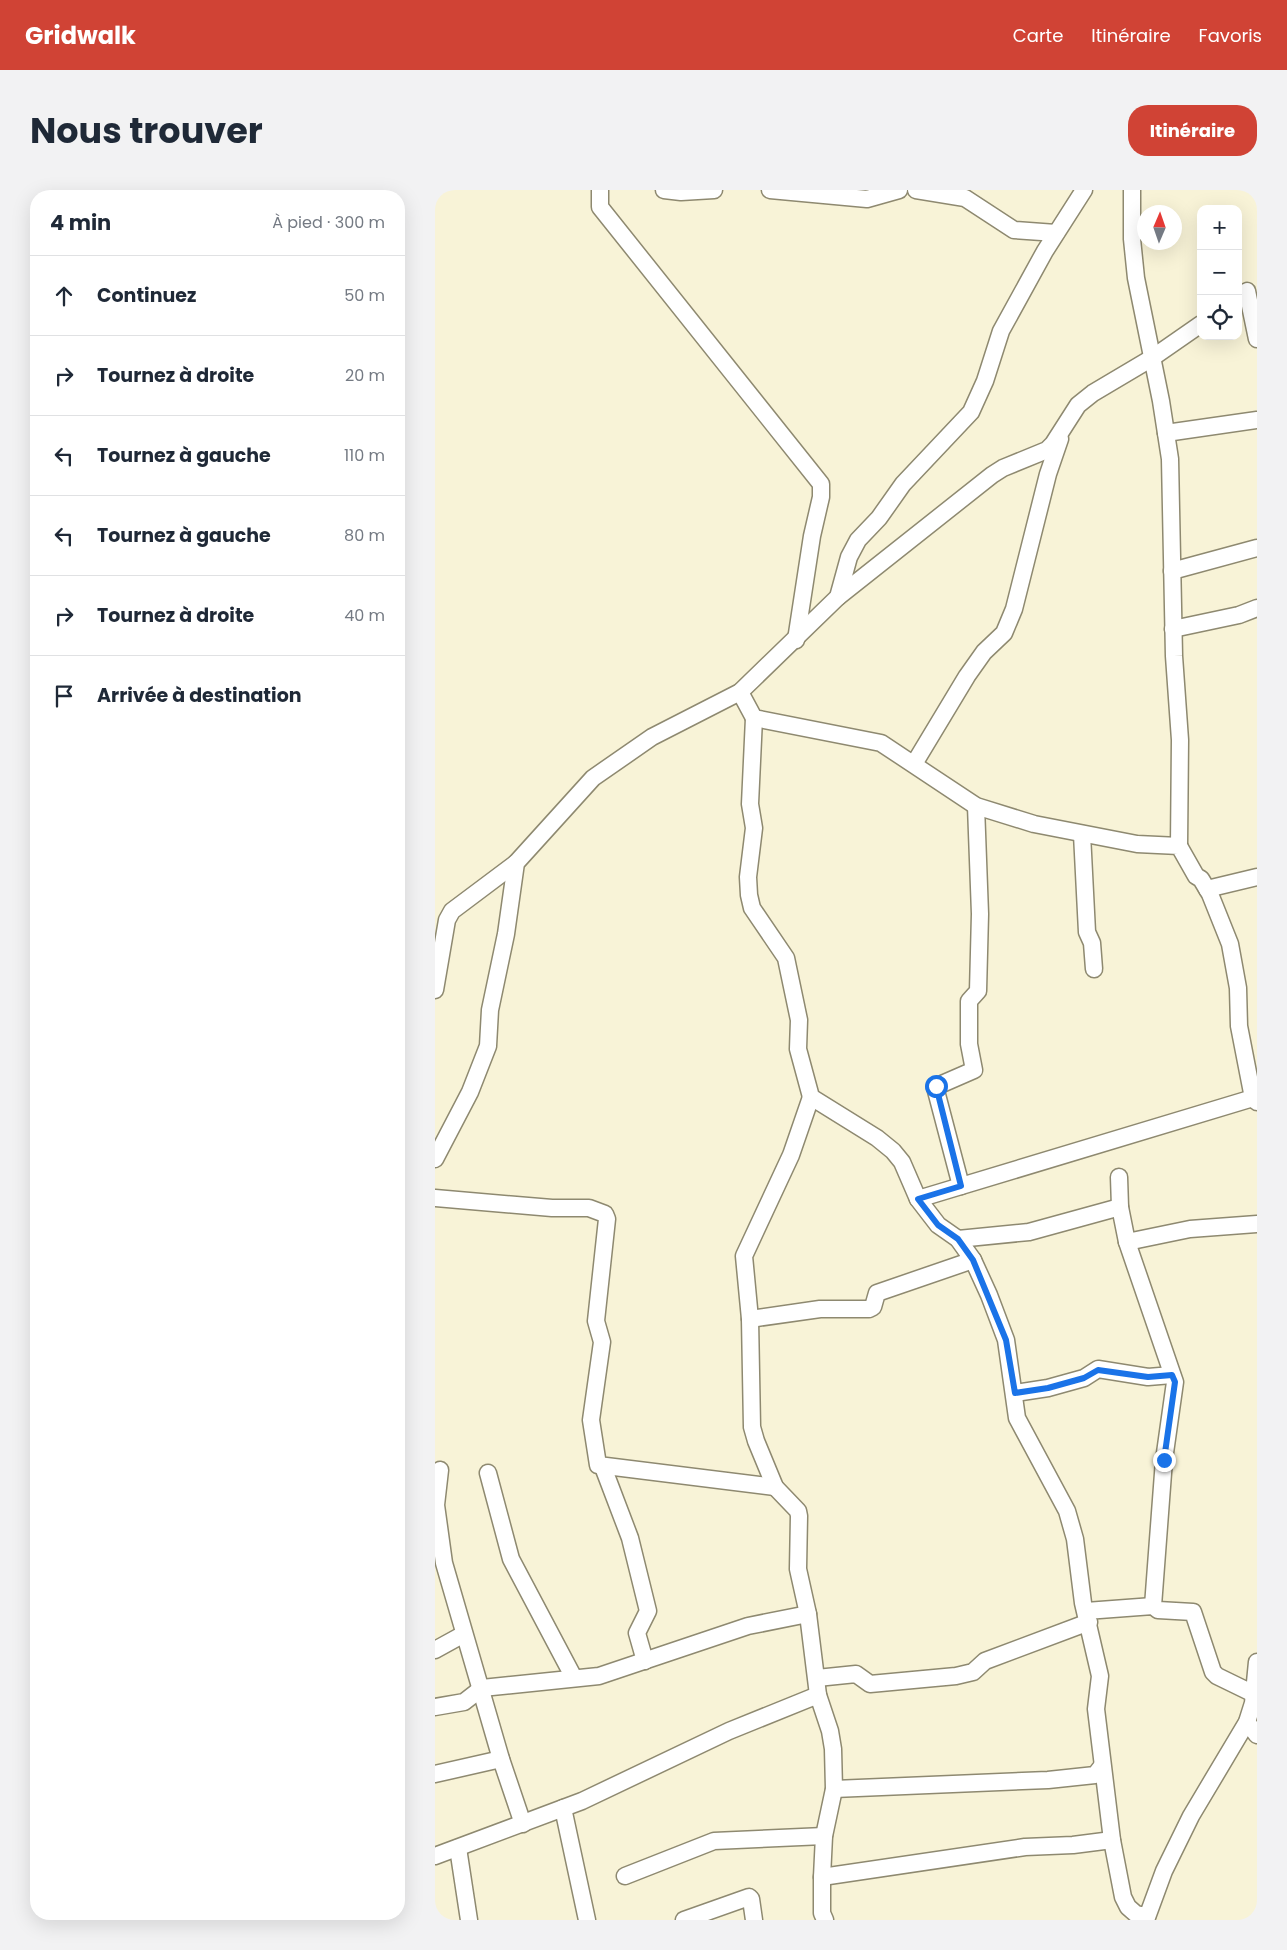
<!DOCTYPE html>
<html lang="fr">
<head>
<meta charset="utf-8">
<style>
  :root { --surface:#fff; --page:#f2f2f3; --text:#1f2937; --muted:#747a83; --line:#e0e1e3; --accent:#d04335 }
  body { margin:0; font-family:Poppins,sans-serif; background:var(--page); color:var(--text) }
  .controls { position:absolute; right:15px; top:15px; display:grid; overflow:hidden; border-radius:10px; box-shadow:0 5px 20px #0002 }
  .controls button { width:45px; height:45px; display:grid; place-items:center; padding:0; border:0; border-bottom:1px solid var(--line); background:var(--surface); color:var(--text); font:25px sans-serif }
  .compass { position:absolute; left:702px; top:15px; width:45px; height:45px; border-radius:50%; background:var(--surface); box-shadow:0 5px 20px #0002; rotate:2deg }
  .stop { position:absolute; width:15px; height:15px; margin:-11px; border:4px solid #1a73e8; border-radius:50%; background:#fff }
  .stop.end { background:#1a73e8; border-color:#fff; box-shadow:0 1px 5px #0008 }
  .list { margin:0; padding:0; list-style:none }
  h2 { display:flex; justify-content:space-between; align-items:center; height:65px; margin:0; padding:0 20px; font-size:21px }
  h2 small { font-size:16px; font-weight:400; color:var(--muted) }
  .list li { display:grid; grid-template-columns:32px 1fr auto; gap:15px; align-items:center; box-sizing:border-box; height:80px; padding:0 20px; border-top:1px solid var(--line) }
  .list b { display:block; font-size:19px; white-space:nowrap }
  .list em { font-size:16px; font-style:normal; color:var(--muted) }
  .icon { flex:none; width:28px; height:28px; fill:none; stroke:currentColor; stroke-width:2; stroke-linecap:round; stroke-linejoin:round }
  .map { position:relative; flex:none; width:822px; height:1730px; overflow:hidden; border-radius:20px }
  header { display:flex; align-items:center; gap:30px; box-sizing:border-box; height:70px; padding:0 25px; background:var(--accent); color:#fff }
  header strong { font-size:24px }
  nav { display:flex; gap:28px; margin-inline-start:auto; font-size:18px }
  .intro { display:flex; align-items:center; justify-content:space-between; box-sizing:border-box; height:120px; padding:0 30px }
  h1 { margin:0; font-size:35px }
  .button { padding:12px 22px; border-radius:20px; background:var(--accent); color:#fff; font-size:18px; font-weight:700 }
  main { display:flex; gap:30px; padding:0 30px }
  aside { flex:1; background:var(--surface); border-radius:20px; box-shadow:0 5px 20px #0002 }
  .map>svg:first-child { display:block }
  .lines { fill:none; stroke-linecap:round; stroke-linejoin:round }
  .minor-casing { stroke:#8e8970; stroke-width:19 }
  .minor { stroke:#fff; stroke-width:16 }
  .route { stroke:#1a73e8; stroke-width:6 }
</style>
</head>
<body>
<header>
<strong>Gridwalk</strong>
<nav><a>Carte</a><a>Itinéraire</a><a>Favoris</a></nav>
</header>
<div class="intro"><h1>Nous trouver</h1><a class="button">Itinéraire</a></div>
<main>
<aside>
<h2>4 min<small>À pied · 300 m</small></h2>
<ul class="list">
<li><svg class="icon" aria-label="ahead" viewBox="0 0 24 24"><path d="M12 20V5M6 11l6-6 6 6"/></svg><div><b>Continuez</b></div><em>50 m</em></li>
<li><svg class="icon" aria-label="right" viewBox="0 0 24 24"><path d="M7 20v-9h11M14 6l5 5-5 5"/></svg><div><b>Tournez à droite</b></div><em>20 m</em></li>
<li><svg class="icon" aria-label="left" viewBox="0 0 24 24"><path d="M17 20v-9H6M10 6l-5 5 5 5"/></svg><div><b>Tournez à gauche</b></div><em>110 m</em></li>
<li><svg class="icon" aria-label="left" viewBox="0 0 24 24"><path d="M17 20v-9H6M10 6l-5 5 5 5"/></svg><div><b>Tournez à gauche</b></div><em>80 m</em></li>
<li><svg class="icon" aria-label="right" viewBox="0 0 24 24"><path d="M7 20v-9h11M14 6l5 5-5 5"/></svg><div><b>Tournez à droite</b></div><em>40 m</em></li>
<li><svg class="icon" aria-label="arrive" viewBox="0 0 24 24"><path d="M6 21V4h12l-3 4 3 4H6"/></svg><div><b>Arrivée à destination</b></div></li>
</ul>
</aside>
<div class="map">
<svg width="822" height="1730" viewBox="0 0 822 1730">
  <rect width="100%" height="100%" fill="#f8f3d7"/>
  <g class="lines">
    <!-- minor casing -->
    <g class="minor-casing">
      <g id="minor">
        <path d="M165,0V17L386,294V307L377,346L361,450"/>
        <path d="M229,0L246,2L279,0"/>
        <path d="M335,0L432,9L464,0"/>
        <path d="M481,0L530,8L579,40L621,43"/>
        <path d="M697,0V49L701,88L726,211L735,269L739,466L745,550L744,656"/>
        <path d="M812,101L822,149"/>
        <path d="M731,243L822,230"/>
        <path d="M737,381L822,358"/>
        <path d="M403,407L557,285L568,278L612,260L618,254L643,215L658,203L717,168L766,134"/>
        <path d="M738,439L804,425L822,418"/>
        <path d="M305,502L319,528L446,553L541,616L599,634L702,654L744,656L761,686L766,689L775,704L795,754L803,798L804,836L818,908L822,912"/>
        <path d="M319,528L315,614L319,638L313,687L314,705L317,718L351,768L364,830L363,859L376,907L442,948L458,961L467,972L483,1009L503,1035L523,1049L538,1070L554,1105L571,1150L582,1228L632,1321L640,1349L648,1413L665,1486L661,1519L677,1650L688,1707L693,1717L701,1724L712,1726"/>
        <path d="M479,574L532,486L549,462L569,443L579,419L613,284L625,249"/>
        <path d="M647,644L652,742L657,753L659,779"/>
        <path d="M772,699L822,687"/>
        <path d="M0,800L12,730L17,721L81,673"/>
        <path d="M376,907L356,965L309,1066L315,1129L317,1237L321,1251L340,1297L363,1321L364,1326L363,1379L373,1424L383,1505L395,1541L398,1559L399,1599L389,1646L387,1687V1723L390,1730"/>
        <path d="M0,969L35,902L53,856L55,820L71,744L81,673L158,588L217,547L305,502L403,407L414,367L423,350L444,328L468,294L536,222L550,191L566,141L610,61L649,0"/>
        <path d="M684,987L685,1017L692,1052L740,1192L729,1270L718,1416"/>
        <path d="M526,996L500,897L539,880L534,854V811L543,801L545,724L541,616"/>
        <path d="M0,1008L117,1018H154L170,1024L172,1029L161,1131L167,1152L156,1230L163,1275L340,1297"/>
        <path d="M483,1009L818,908"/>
        <path d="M523,1049L594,1042L685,1017"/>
        <path d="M692,1052L755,1039L822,1034"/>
        <path d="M315,1129L385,1119H434L438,1117L442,1103L538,1070"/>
        <path d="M580,1203L613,1198L649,1188L663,1179L713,1187L737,1185"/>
        <path d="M168,1277L195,1348L213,1421L202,1443L210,1471"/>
        <path d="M5,1280L1,1315L9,1373L66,1569L88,1634"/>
        <path d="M53,1283L76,1369L139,1488"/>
        <path d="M651,1421L718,1416L723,1420L758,1422L778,1482L782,1486L819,1504"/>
        <path d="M0,1460L29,1444"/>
        <path d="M382,1488L421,1484L435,1494L521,1486L538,1482L550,1471L654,1432"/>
        <path d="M0,1517L29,1512L47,1498L164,1486L313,1436L373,1424"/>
        <path d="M812,1532L822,1545"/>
        <path d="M0,1584L66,1569"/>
        <path d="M399,1599L613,1590L660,1585L667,1576"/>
        <path d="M128,1618L152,1730"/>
        <path d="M23,1658L34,1730"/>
        <path d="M0,1666L147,1611L294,1541L383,1505"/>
        <path d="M190,1686L279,1651L389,1646"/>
        <path d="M387,1687L590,1657L638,1655L677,1650"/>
        <path d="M249,1730L314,1707L316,1709L319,1730"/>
        <path d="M711,1730L729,1681L756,1626L812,1532L818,1513L822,1472"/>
      </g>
    </g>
    <!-- minor -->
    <use href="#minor" class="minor"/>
  </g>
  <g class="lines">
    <!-- route -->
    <path class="route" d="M501,896L526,996L483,1009L503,1035L523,1049L538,1070L571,1150L580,1203L613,1198L649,1188L663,1180L713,1187L737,1185L740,1192L729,1270"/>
  </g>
</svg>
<div class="controls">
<button>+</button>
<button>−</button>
<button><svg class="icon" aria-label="locate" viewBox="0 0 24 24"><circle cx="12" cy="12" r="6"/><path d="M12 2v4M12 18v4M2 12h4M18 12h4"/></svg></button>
</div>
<svg class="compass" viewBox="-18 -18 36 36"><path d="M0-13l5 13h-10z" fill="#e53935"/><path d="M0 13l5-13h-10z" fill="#747a83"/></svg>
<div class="stop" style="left:501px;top:896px"></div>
<div class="stop end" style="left:729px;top:1270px"></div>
</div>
</main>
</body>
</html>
